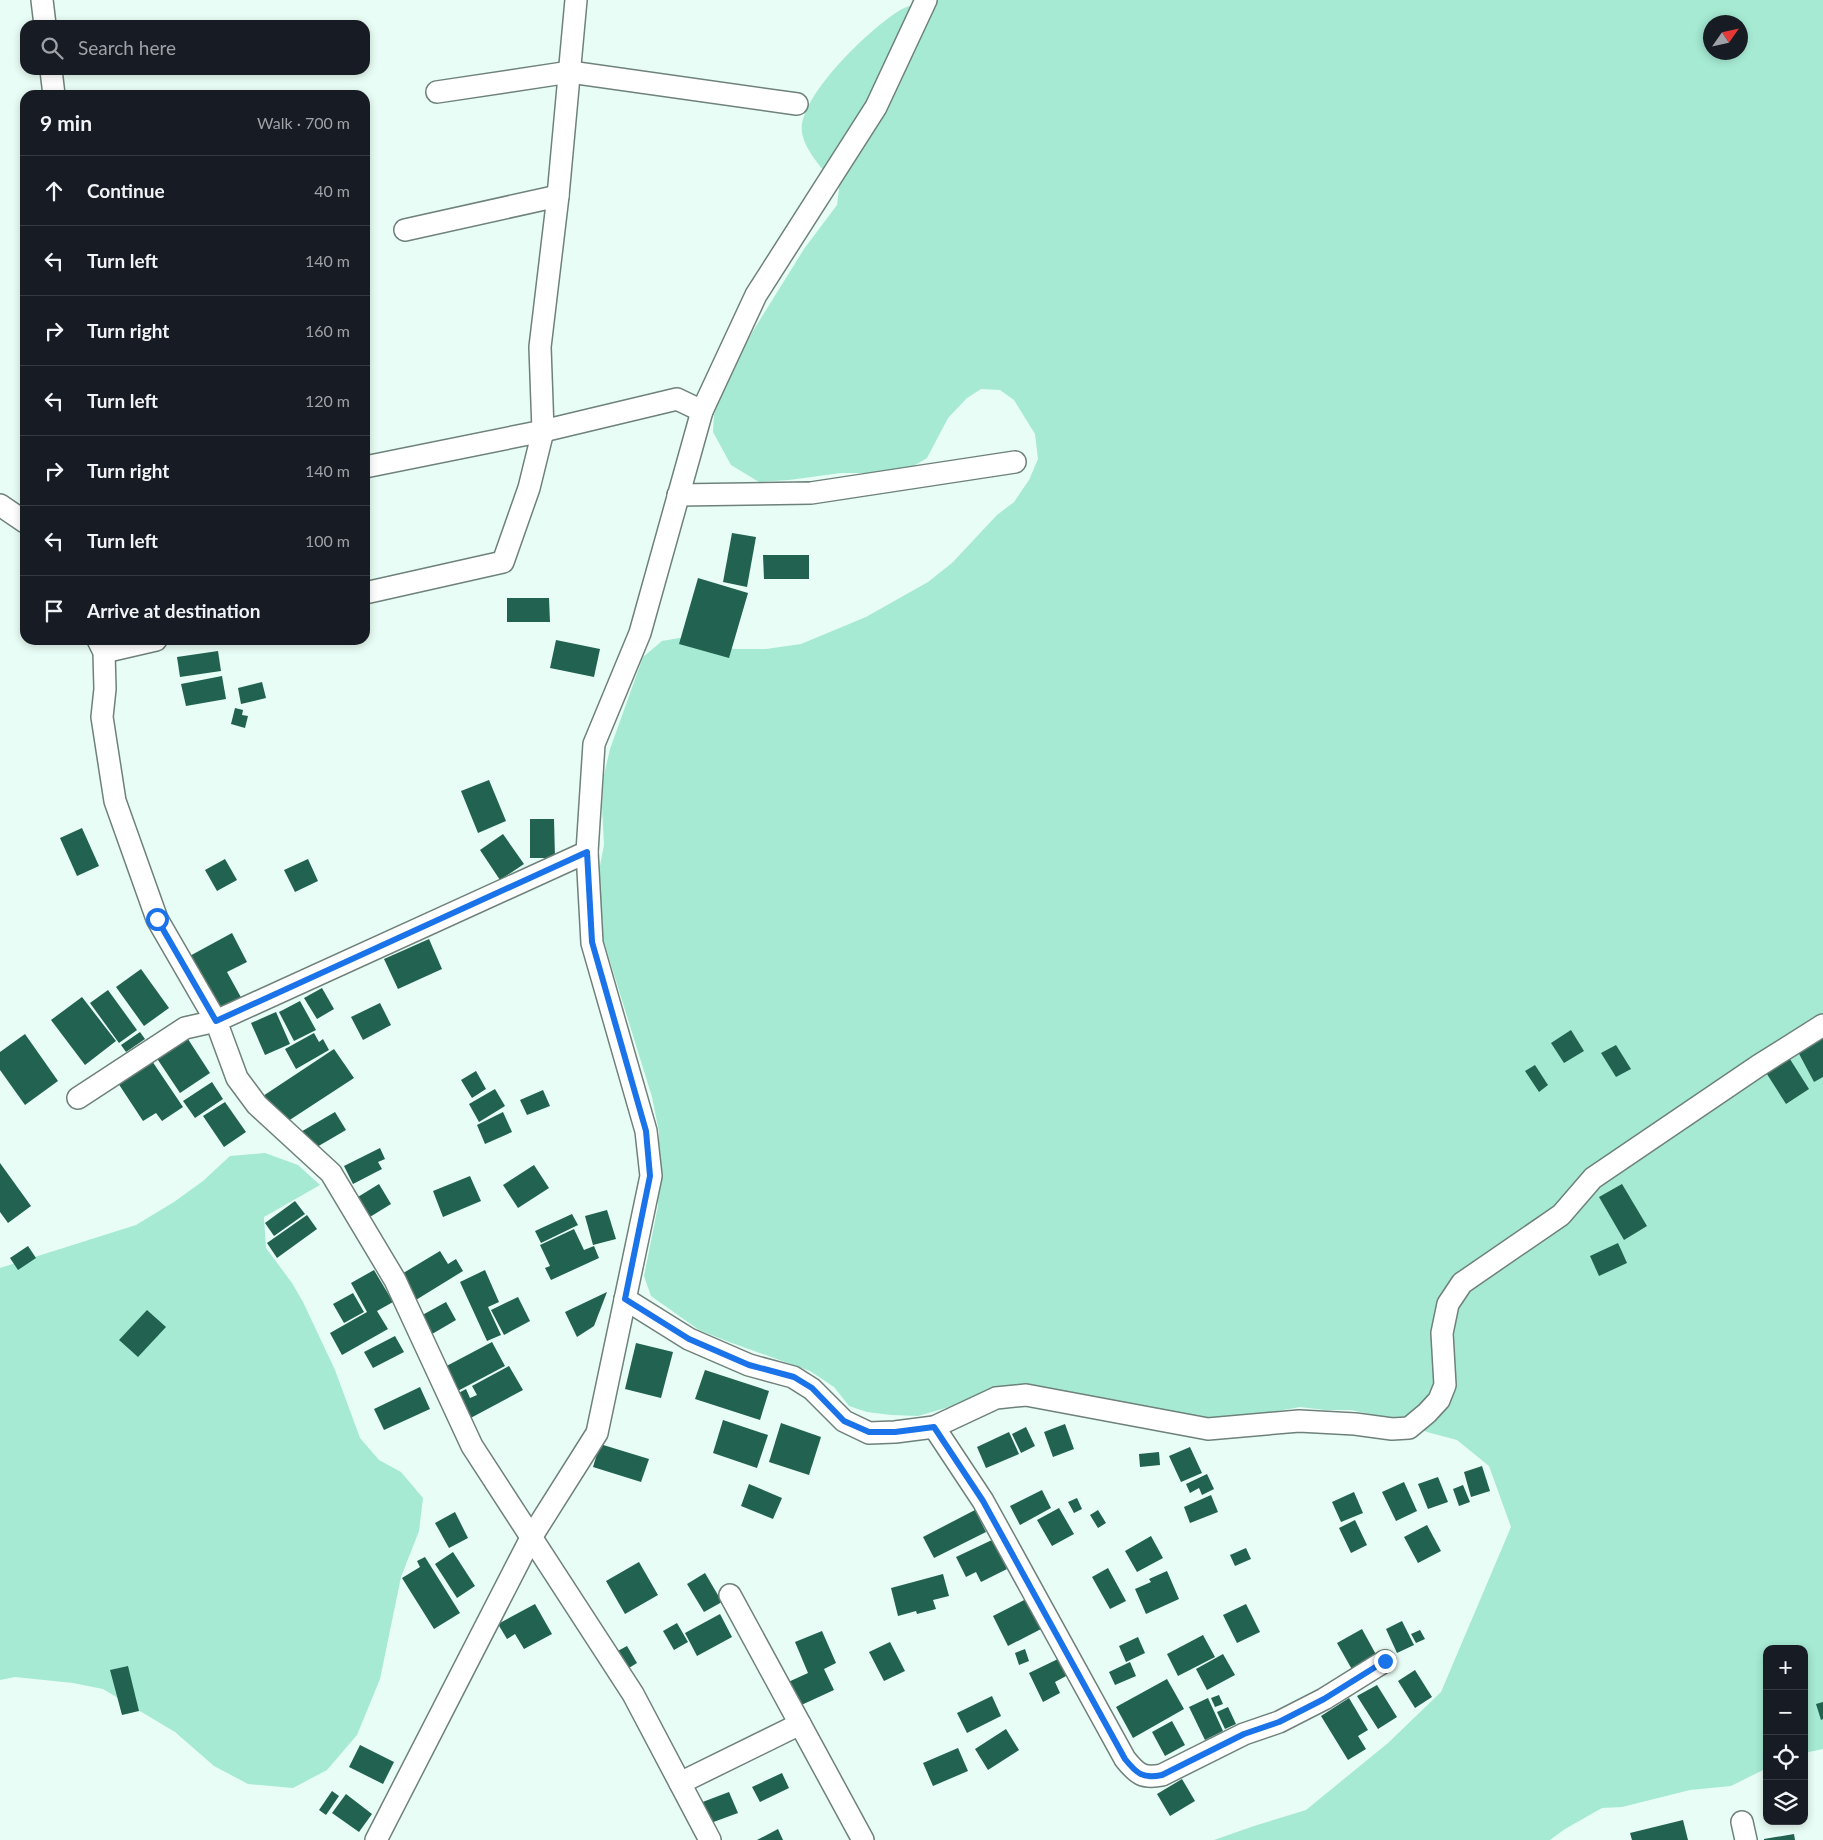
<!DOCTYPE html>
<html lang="en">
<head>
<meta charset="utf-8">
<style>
  :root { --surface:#171b24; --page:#20242c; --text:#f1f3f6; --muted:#9ea1a6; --line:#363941 }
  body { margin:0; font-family:Lato,sans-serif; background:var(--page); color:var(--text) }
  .controls { position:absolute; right:15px; bottom:15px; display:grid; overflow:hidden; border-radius:10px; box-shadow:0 2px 8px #0003 }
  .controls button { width:45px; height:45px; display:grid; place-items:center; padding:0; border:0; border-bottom:1px solid var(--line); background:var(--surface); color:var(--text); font:25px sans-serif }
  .compass { position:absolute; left:1703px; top:15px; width:45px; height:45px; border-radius:50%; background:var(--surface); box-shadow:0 2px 8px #0003; rotate:56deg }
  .stop { position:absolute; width:15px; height:15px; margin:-11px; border:4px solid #1a73e8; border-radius:50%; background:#fff }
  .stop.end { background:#1a73e8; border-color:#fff; box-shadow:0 1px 5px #0008 }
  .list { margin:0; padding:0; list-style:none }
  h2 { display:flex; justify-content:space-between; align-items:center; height:65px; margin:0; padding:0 20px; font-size:21px }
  h2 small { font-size:16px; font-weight:400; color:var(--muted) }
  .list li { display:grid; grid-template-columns:32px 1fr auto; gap:15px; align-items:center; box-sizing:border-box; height:70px; padding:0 20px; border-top:1px solid var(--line) }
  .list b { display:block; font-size:19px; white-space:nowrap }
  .list em { font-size:16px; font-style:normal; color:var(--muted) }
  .icon { flex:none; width:28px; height:28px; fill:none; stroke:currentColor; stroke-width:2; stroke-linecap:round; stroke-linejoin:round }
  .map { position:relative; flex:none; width:1823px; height:1840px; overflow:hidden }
  .search { position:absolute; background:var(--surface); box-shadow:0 2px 8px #0003; left:20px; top:20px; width:350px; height:55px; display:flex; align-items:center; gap:12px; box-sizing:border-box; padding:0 18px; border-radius:15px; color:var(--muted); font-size:19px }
  .panel { position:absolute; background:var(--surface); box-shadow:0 2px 8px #0003; left:20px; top:90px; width:350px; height:555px; border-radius:15px }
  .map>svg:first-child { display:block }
  .green { fill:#a6ead3; fill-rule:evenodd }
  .building { fill:#226250 }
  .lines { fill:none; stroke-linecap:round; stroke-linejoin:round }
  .minor-casing { stroke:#6e817a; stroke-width:24 }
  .minor { stroke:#fff; stroke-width:21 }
  .route { stroke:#1a73e8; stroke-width:6 }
</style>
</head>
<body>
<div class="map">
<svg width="1823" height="1840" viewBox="0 0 1823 1840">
  <rect width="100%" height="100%" fill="#e8fdf5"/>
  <!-- green -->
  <g class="green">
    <path d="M933,0H1823V1749L1804,1753V1649H1767V1768L1731,1786L1690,1790L1622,1807L1602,1808L1565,1829L1550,1840H1214L1254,1826L1306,1810L1388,1743L1441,1692L1511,1527L1489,1466L1457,1440L1427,1432L1402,1421L1351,1410H1325L1300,1407L1237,1418L1212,1420L1029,1386H998L949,1407L918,1416L891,1415L867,1412L849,1406L834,1387L810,1371L729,1342L699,1330L651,1296L644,1276L658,1206L659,1132L652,1097L600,929L597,881L604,845L602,807L604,775L610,749L643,657L662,641L685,637L706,645L734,649H766L801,644L866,617L928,582L952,563L997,515L1014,502L1029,480L1038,459L1035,434L1014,400L1000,390L981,389L967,398L948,418L927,458L907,470L884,473H841L789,480L759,482L731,465L713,432L714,414L725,383L753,331L804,249L837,205L839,189C828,175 804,151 802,132C797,97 875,23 904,8C913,4 924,3 933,0ZM1710,22H1740V52H1710Z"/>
    <path d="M265,1153L298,1165L320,1185L264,1217L266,1248L292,1283L303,1302L335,1370L360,1438L379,1460L401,1472L423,1498L419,1531L401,1577L380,1679L357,1735L327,1770L293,1788L248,1784L214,1766L175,1732L103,1689L73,1683L15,1677L0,1680V1268L136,1225L174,1202L203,1181L230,1156Z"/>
  </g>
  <!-- building -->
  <g class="building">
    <path d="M732,533L756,537L747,587L723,582Z"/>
    <path d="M763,555H809V579H764Z"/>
    <path d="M698,578L748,593L729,658L679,644Z"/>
    <path d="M507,598H549L550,622H507Z"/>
    <path d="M556,640L600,649L594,677L550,668Z"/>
    <path d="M218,651L221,671L180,677L177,657Z"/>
    <path d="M222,676L226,699L186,706L181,684Z"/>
    <path d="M262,682L266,698L241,704L238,688Z"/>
    <path d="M235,708L243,710L242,715L248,716L245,728L231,724Z"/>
    <path d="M489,780L506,821L478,833L461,791Z"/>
    <path d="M530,819H554L555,858H530Z"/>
    <path d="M82,828L99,866L77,876L60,838Z"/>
    <path d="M503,834L524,864L500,880L480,850Z"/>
    <path d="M225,859L237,880L217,891L205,870Z"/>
    <path d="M308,859L318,881L295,892L284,870Z"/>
    <path d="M232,933L247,962L227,972L243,1001L216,1015L186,958Z"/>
    <path d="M429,939L442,969L398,989L384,959Z"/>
    <path d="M141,969L169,1008L144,1026L116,987Z"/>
    <path d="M322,988L334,1009L317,1019L304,998Z"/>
    <path d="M108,990L137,1030L119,1043L90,1003Z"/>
    <path d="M82,997L116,1041L85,1065L51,1020Z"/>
    <path d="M300,1001L316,1030L294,1041L279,1012Z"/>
    <path d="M380,1003L391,1025L363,1040L351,1017Z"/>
    <path d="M276,1012L290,1044L265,1055L251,1023Z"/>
    <path d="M1571,1030L1584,1051L1564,1063L1551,1043Z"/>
    <path d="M140,1032L145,1039L126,1052L121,1045Z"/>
    <path d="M314,1033L319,1042L323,1039L329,1050L296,1069L285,1049Z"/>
    <path d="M25,1034L58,1081L25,1105L0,1070V1052Z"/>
    <path d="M186,1036L210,1073L180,1093L156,1057Z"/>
    <path d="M1823,1036V1077L1814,1082L1797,1050Z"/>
    <path d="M1616,1045L1631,1069L1616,1077L1601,1053Z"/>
    <path d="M334,1049L354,1078L282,1125L263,1096Z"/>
    <path d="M1788,1056L1809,1089L1786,1104L1765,1071Z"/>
    <path d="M152,1061L183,1107L162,1121L156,1113L143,1121L118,1083Z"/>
    <path d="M1535,1065L1548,1085L1539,1092L1525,1071Z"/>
    <path d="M476,1071L486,1089L472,1098L461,1080Z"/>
    <path d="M212,1082L223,1099L195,1118L183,1101Z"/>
    <path d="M495,1089L505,1106L479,1122L469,1104Z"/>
    <path d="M543,1090L550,1106L527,1115L520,1100Z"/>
    <path d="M225,1102L246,1132L224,1147L203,1116Z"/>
    <path d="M335,1112L346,1130L310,1151L299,1133Z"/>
    <path d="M503,1112L512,1132L485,1144L477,1125Z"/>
    <path d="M380,1148L385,1159L378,1162L382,1169L353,1184L344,1166Z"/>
    <path d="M0,1163L31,1206L8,1223L0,1212Z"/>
    <path d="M534,1165L549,1188L518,1208L503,1185Z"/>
    <path d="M470,1176L481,1201L443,1217L433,1191Z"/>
    <path d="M379,1184L391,1204L365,1220L353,1200Z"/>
    <path d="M1622,1184L1647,1226L1624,1240L1599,1197Z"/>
    <path d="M295,1201L305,1214L274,1236L265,1223Z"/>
    <path d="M607,1210L616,1239L593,1245L585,1216Z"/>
    <path d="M572,1214L578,1225L541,1243L535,1231Z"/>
    <path d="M307,1215L317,1229L277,1258L267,1243Z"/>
    <path d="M574,1229L584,1250L594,1246L599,1258L551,1280L545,1268L550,1266L540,1245Z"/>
    <path d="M1618,1243L1627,1263L1599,1276L1590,1256Z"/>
    <path d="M28,1246L36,1258L18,1270L10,1258Z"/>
    <path d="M440,1251L448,1264L456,1259L463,1271L411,1303L395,1278Z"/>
    <path d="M374,1270L393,1302L377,1311L388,1329L342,1355L330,1333L367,1312L351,1283Z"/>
    <path d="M485,1270L499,1302L488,1307L501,1335L487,1341L460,1282Z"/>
    <path d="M607,1292L594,1326L577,1337L565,1312Z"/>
    <path d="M353,1293L364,1312L344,1323L333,1304Z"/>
    <path d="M518,1297L530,1321L504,1335L491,1310Z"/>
    <path d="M446,1302L456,1320L427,1337L417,1318Z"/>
    <path d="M147,1310L166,1327L138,1357L119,1340Z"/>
    <path d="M395,1336L404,1352L373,1368L364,1352Z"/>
    <path d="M492,1342L505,1366L452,1394L439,1370Z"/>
    <path d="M636,1343L673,1352L661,1398L625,1389Z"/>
    <path d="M509,1366L523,1390L465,1421L451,1397L466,1389L470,1398L477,1395L472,1386Z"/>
    <path d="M705,1370L769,1391L760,1420L695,1399Z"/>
    <path d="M420,1387L430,1409L384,1430L374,1409Z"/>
    <path d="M723,1420L768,1435L757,1468L713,1453Z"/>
    <path d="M781,1423L821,1437L809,1475L769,1462Z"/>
    <path d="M1065,1424L1074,1449L1053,1457L1044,1432Z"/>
    <path d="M1026,1427L1035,1446L1021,1453L1012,1434Z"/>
    <path d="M1009,1432L1019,1454L986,1468L977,1447Z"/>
    <path d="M600,1444L649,1459L641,1482L593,1467Z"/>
    <path d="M1190,1447L1202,1473L1181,1482L1169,1456Z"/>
    <path d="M1159,1452L1160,1465L1140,1467L1139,1454Z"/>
    <path d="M1482,1466L1490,1491L1471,1497L1464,1472Z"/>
    <path d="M1207,1474L1214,1489L1202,1495L1199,1488L1190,1493L1186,1484Z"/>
    <path d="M1438,1477L1448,1502L1428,1509L1418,1484Z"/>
    <path d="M1404,1482L1417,1511L1396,1521L1382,1492Z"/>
    <path d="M749,1484L782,1498L773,1519L741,1506Z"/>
    <path d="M1463,1485L1470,1502L1459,1506L1453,1489Z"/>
    <path d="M1042,1490L1051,1508L1020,1525L1010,1506Z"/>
    <path d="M1354,1492L1363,1513L1341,1522L1332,1502Z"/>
    <path d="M1211,1495L1218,1512L1190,1523L1184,1507Z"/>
    <path d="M1077,1498L1082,1509L1074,1513L1068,1502Z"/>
    <path d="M1059,1508L1074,1534L1052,1546L1037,1520Z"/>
    <path d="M975,1510L986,1532L934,1558L923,1537Z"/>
    <path d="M1098,1510L1106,1523L1098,1528L1090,1515Z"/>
    <path d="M455,1512L468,1538L449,1548L435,1523Z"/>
    <path d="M1355,1520L1367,1545L1351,1553L1339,1528Z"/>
    <path d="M1427,1525L1441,1551L1418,1563L1404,1537Z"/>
    <path d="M1151,1536L1163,1558L1137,1572L1125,1551Z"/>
    <path d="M992,1540L1007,1569L981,1582L976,1572L966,1577L956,1557Z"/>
    <path d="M1246,1548L1251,1559L1235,1566L1230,1555Z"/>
    <path d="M453,1552L475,1586L457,1598L435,1564Z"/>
    <path d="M425,1557L460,1613L434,1629L402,1578L420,1567L417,1561Z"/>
    <path d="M639,1562L658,1595L625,1614L606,1581Z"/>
    <path d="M1108,1568L1126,1601L1110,1609L1092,1577Z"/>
    <path d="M1167,1571L1179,1599L1146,1614L1135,1589L1151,1582L1149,1579Z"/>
    <path d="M705,1573L722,1602L704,1612L687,1584Z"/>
    <path d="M943,1574L949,1596L933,1600L936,1609L917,1614L916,1611L898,1616L891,1588Z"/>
    <path d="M1028,1598L1043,1628L1008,1646L993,1616Z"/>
    <path d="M535,1604L552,1634L524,1649L515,1634L507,1639L498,1624Z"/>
    <path d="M1246,1604L1260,1632L1237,1643L1223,1615Z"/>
    <path d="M720,1614L732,1637L697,1656L685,1633Z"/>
    <path d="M1402,1621L1414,1645L1397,1653L1386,1629Z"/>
    <path d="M677,1623L688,1642L674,1650L663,1631Z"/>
    <path d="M1362,1629L1379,1660L1354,1673L1337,1643Z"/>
    <path d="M1420,1630L1425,1639L1416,1643L1411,1634Z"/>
    <path d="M822,1631L836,1663L824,1669L834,1690L797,1707L786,1683L808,1673L795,1642Z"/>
    <path d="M1203,1635L1215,1657L1178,1676L1167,1654Z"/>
    <path d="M1138,1637L1145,1653L1126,1662L1119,1646Z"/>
    <path d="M890,1642L905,1671L884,1681L869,1652Z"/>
    <path d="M627,1646L637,1663L624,1671L614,1653Z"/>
    <path d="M1025,1649L1029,1661L1019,1665L1015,1653Z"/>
    <path d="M1223,1654L1235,1675L1207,1690L1196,1669Z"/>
    <path d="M1060,1658L1068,1675L1055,1682L1060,1693L1043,1702L1029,1673Z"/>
    <path d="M1130,1662L1136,1676L1115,1685L1109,1672Z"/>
    <path d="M128,1666L139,1711L122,1715L110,1670Z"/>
    <path d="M1415,1670L1432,1697L1415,1708L1398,1681Z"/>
    <path d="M1167,1679L1184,1709L1133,1738L1116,1707Z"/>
    <path d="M1377,1685L1397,1717L1378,1729L1357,1696Z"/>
    <path d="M1219,1695L1223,1704L1215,1707L1211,1698Z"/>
    <path d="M992,1696L1001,1716L967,1733L957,1713Z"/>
    <path d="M1208,1698L1223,1731L1205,1740L1189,1707Z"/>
    <path d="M1349,1698L1368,1730L1358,1736L1366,1749L1348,1760L1321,1716Z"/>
    <path d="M1823,1702V1719L1821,1720L1816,1704Z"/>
    <path d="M1228,1707L1236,1724L1225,1729L1217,1712Z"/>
    <path d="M1172,1721L1185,1745L1165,1756L1152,1732Z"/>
    <path d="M1006,1729L1019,1750L988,1770L975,1749Z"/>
    <path d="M360,1745L394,1762L383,1784L349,1767Z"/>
    <path d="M958,1748L968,1771L933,1786L923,1763Z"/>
    <path d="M782,1773L789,1788L760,1802L752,1787Z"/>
    <path d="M1182,1779L1195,1801L1170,1816L1157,1794Z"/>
    <path d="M332,1791L339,1796L326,1815L319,1810Z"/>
    <path d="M729,1792L738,1813L708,1824L700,1803Z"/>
    <path d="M346,1794L372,1814L359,1832L332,1813Z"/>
    <path d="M1683,1820L1688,1840H1632L1630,1833Z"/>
    <path d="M778,1829L783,1840H757Z"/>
    <path d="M1794,1834L1795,1840H1764V1839Z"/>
  </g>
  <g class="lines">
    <!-- minor casing -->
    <g class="minor-casing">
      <g id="minor">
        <path d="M42,0L45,25"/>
        <path d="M51,70L54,95"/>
        <path d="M437,92L570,72L797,104"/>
        <path d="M405,230L558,196"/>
        <path d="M365,467L543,431L677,399L702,411"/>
        <path d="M678,495L811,493L1015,462"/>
        <path d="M0,505L25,522"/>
        <path d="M365,593L503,562L529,488L543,431L540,347L558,196L576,0"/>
        <path d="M98,640L104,652L105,689L102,717L115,801L157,919L216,1021L237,1078L257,1105L331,1173L395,1280L472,1446L633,1694L710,1840"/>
        <path d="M104,652L156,640"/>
        <path d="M78,1098L185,1028L216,1021L587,852"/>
        <path d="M625,1299L689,1339L749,1365L793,1377L812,1389L844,1421L869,1433L895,1432L934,1427L996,1398L1026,1395L1208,1429L1299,1421L1355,1424L1392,1429L1409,1428L1427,1413L1439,1400L1445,1385L1442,1333L1448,1304L1462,1283L1561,1215L1593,1178L1758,1066L1823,1025"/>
        <path d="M934,1427L983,1501L1125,1759C1137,1774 1143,1779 1162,1775L1244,1734L1279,1722L1324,1699L1385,1661"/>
        <path d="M730,1595L863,1840"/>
        <path d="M680,1783L800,1724"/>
        <path d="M1742,1822L1746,1840"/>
        <path d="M376,1840L532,1536L597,1433L651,1176L646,1131L592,943L587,852L594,744L640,633L702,411L756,295L876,107L926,0"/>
      </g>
    </g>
    <!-- minor -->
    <use href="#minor" class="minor"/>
  </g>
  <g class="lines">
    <!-- route -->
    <path class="route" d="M157,919L216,1021L587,852L592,942L646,1131L650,1176L625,1299L689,1339L749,1365L794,1377L812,1388L844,1421L869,1432H895L934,1427L983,1501L1125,1759C1137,1774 1143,1779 1162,1775L1244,1734L1279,1722L1324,1699L1385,1661"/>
  </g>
</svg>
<div class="controls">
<button>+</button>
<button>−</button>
<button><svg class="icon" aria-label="locate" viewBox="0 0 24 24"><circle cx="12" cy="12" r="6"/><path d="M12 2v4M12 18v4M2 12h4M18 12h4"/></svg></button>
<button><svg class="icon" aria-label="layers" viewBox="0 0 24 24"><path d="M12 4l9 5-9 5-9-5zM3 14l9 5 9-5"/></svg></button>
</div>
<svg class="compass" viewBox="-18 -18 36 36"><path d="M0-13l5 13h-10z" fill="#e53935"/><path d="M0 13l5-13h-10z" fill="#9ea1a6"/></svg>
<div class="stop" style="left:157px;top:919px"></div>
<div class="stop end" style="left:1385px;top:1661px"></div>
<div class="search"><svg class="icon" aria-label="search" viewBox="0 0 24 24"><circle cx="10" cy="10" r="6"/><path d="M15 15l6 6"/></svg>Search here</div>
<section class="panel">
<h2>9 min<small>Walk · 700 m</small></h2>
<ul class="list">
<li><svg class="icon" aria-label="ahead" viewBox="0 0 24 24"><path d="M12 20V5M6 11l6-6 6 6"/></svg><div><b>Continue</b></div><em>40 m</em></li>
<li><svg class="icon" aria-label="left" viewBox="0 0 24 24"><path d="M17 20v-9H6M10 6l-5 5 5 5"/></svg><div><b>Turn left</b></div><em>140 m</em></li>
<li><svg class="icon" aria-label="right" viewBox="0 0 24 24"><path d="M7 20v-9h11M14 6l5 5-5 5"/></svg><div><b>Turn right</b></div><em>160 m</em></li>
<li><svg class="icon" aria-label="left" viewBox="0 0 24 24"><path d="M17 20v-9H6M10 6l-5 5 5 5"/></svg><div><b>Turn left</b></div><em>120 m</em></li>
<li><svg class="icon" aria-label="right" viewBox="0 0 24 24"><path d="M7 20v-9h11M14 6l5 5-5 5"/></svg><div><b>Turn right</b></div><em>140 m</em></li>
<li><svg class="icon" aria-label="left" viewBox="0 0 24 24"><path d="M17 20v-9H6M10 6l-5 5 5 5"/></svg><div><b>Turn left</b></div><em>100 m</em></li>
<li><svg class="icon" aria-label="arrive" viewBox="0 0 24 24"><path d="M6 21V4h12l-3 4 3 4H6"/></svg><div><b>Arrive at destination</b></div></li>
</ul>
</section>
</div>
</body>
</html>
